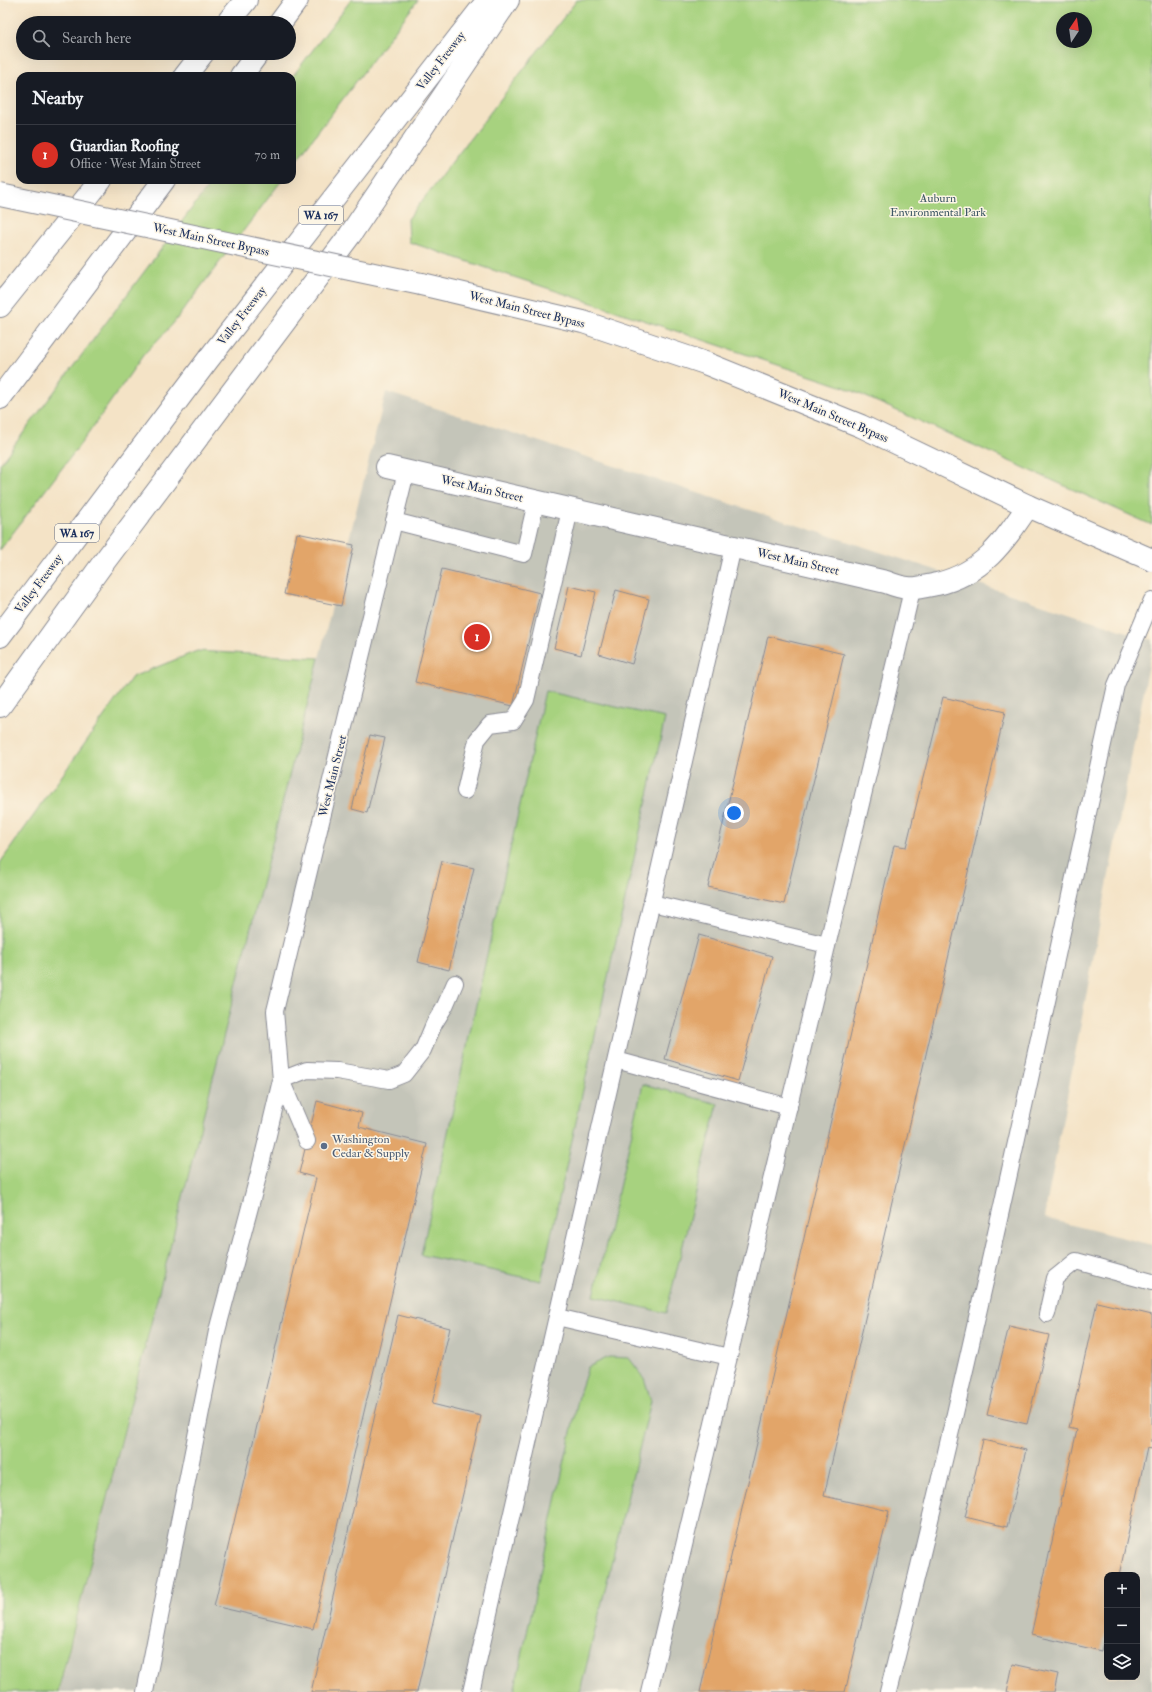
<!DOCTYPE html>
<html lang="en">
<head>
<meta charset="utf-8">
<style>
  :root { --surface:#171b24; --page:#242831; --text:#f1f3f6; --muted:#9ea1a6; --line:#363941; --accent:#d93025 }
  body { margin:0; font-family:"IM FELL Double Pica",serif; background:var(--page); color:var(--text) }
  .controls { position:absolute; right:12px; bottom:12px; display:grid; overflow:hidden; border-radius:8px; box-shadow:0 4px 16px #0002 }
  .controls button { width:36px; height:36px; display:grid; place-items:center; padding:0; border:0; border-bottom:1px solid var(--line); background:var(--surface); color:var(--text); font:20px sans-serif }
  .compass { position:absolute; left:1056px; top:12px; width:36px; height:36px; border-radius:50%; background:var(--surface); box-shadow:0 4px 16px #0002; rotate:13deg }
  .you { position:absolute; left:734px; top:813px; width:14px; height:14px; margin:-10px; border:3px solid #fff; border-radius:50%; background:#1a73e8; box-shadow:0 0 0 6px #1a73e833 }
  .badge { display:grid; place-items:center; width:26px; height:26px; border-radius:50%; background:var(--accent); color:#fff; font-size:13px; font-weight:700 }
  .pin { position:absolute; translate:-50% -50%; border:2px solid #fff; box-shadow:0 1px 4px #0006 }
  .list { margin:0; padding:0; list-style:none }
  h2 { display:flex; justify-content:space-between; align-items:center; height:52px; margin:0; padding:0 16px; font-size:17px }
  h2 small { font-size:13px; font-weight:400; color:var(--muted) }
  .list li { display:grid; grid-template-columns:26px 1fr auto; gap:12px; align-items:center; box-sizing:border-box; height:60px; padding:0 16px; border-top:1px solid var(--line) }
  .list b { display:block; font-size:15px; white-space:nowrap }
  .list p { margin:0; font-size:13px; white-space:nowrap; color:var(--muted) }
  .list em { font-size:13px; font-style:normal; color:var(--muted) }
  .icon { flex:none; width:22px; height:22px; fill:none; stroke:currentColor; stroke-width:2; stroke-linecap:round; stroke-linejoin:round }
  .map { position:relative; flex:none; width:1152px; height:1692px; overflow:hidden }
  .search { position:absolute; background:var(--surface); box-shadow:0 4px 16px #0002; left:16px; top:16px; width:280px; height:44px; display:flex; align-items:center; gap:10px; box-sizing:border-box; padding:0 14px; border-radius:22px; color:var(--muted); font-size:15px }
  .panel { position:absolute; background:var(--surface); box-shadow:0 4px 16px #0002; left:16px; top:72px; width:280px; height:112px; border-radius:12px }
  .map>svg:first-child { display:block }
  .industrial { fill:#c4c5b9; fill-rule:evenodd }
  .green { fill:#a7d27f; stroke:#61806e; fill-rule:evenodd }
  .building { fill:#e2a569 }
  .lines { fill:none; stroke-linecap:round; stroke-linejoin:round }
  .lane-casing { stroke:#888992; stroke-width:18 }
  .street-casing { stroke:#888992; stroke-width:24 }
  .secondary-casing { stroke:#888992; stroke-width:24 }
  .highway-casing { stroke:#888992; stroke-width:24 }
  .lane { stroke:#fff; stroke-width:16 }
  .street { stroke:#fff; stroke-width:22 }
  .secondary { stroke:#fff; stroke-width:22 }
  .highway { stroke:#fff; stroke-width:22 }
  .secondary-bridge-casing { stroke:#888992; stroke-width:24; stroke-linecap:butt }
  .secondary-bridge { stroke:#fff; stroke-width:22 }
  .service-dot { fill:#5c6f8a; stroke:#fcf5e5; stroke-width:1.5 }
  .labels { text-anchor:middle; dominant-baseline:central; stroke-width:3; stroke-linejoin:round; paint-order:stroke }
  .shield { fill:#fcf5e5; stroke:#5e6a86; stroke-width:1 }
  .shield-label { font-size:11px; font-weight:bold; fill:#1b2f5e }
  .street-label { font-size:12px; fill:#1b2f5e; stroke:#fcf5e5 }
  .park-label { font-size:12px; fill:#3e5866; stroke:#fcf5e5 }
  .service-label { font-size:12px; fill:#4e5e75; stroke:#fcf5e5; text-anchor:start }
</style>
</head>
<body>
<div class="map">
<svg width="1152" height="1692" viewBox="0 0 1152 1692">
  <rect width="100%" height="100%" fill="#fcf5e5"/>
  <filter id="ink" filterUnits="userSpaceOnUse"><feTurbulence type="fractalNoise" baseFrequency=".025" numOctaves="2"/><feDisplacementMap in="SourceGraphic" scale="8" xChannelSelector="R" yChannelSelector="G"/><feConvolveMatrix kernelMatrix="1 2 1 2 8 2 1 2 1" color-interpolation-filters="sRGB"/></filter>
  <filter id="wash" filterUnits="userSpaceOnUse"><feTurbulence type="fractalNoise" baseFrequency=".012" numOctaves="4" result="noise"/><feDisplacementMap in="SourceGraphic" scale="16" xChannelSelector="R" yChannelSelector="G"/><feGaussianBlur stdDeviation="0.9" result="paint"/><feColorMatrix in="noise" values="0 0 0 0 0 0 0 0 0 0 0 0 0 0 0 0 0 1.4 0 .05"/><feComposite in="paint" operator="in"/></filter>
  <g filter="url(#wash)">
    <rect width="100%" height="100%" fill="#f4e3c6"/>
    <!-- industrial -->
    <path class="industrial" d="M386,392L1152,640V648L1044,1218L1152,1245V1692H59ZM1107,1575H1137V1677H1107Z"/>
    <!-- green -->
    <g class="green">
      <path d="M351,0H418L292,166V77Z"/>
      <path d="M577,0H1152V525L844,387L409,242L408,219ZM1062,18H1086V42H1062Z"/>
      <path d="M213,180H282L172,325L144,354L88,434L0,550V464Z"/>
      <path d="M197,651L319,658L58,1692H0V863L132,677Z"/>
      <path d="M545,691L665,718L541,1281L421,1255Z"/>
      <path d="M643,1084L718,1104L666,1313L594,1296Z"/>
      <path d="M609,1357L629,1358L644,1378L651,1401L580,1692H514L580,1391L588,1367Z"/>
    </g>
    <g id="blocks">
      <!-- building -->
      <g class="building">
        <path d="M297,533L354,545L341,606L284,594Z"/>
        <path d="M442,569L540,593L513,706L415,682Z"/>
        <path d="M569,586L596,592L581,655L554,648Z"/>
        <path d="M616,590L649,599L632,664L599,654Z"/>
        <path d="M768,636L844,654L784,904L708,887Z"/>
        <path d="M943,697L1005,712L824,1496L889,1511L845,1692H700L894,845L906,847Z"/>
        <path d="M370,735L385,738L367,813L352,809Z"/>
        <path d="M442,861L474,868L449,970L418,962Z"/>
        <path d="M699,935L772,956L738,1081L665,1059Z"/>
        <path d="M317,1101L362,1113L359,1127L427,1144L313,1629L214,1606L316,1178L299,1173Z"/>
        <path d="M1097,1302L1152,1315V1449L1147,1448L1119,1575H1107V1626L1101,1651L1031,1635L1077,1430L1069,1428Z"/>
        <path d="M398,1315L450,1328L432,1404L481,1416L417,1692H311Z"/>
        <path d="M1009,1326L1049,1335L1027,1424L987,1415Z"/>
        <path d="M983,1440L1026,1450L1007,1527L965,1517Z"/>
        <path d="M1013,1664L1058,1674L1054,1692H1007Z"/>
      </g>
    </g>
  </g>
  <g filter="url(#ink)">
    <use href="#blocks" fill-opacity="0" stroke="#888992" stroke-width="1"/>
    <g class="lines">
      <!-- lane casing -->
      <g class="lane-casing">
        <g id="lane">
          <path d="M394,521L524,554L536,502"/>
          <path d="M465,791L477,740L490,724L513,721L526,700L570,510"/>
          <path d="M652,903L827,945"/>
          <path d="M616,1060L789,1107"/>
          <path d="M307,1141L281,1080L275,1011L406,472"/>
          <path d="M1047,1314L1055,1278L1076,1261L1152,1282"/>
          <path d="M557,1317L729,1357"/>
          <path d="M145,1692L217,1331L259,1173L281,1080L307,1070L337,1071L389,1080L404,1074L423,1050L434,1024L445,1006L455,983"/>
          <path d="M471,1692L733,547"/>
          <path d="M649,1692L912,590"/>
          <path d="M888,1692C972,1358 1042,1021 1116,685L1152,600"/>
        </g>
      </g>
      <!-- street casing -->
      <g class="street-casing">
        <path id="street" d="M387,467L886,582C909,591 914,589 937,584C983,573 1003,543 1028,506"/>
      </g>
      <!-- secondary casing -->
      <g class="secondary-casing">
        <path id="secondary" d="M421,284L583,322L705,363L861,426L1028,506L1152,560"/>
      </g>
      <!-- highway casing -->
      <g class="highway-casing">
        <g id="highway">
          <path d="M227,23L246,0"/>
          <path d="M280,23L297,0"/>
          <path d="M185,76L203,53"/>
          <path d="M241,76L258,53"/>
          <path d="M0,306L101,180"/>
          <path d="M0,398L164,180"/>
          <path d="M0,636L207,361L488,0"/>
          <path d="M0,706L101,566L350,235L508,0"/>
        </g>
      </g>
      <!-- lane -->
      <use href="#lane" class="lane"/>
      <!-- street -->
      <use href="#street" class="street"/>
      <!-- secondary -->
      <use href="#secondary" class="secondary"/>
      <!-- highway -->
      <use href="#highway" class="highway"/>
      <!-- secondary-bridge casing -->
      <g class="secondary-bridge-casing">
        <path id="secondary-bridge" d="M0,195L421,284"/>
      </g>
      <!-- secondary-bridge -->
      <use href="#secondary-bridge" class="secondary-bridge"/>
    </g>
  </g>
  <!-- markers -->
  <circle class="service-dot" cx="324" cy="1146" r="4"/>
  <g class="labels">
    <!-- shield labels -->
    <g class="shield">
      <rect x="299" y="206" width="44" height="18" rx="3"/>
      <rect x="55" y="524" width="44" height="18" rx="3"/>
    </g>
    <g class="shield-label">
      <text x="321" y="215">WA 167</text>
      <text x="77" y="533">WA 167</text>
    </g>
    <!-- street labels -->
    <g class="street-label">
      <text transform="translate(441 61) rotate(-52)">Valley Freeway</text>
      <text transform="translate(211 240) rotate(12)">West Main Street Bypass</text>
      <text transform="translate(527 310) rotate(14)">West Main Street Bypass</text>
      <text transform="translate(242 316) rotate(-52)">Valley Freeway</text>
      <text transform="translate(833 416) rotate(23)">West Main Street Bypass</text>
      <text transform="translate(482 489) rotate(13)">West Main Street</text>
      <text transform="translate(798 562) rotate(13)">West Main Street</text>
      <text transform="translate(39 584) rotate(-53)">Valley Freeway</text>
      <text transform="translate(333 776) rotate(-76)">West Main Street</text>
    </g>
    <!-- park labels -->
    <g class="park-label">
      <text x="938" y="198">Auburn<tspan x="938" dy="14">Environmental Park</tspan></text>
    </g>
    <!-- service labels -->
    <g class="service-label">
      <text x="332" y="1139">Washington<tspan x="332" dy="14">Cedar &amp; Supply</tspan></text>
    </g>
  </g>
</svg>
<div class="controls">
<button>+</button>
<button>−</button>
<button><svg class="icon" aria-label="layers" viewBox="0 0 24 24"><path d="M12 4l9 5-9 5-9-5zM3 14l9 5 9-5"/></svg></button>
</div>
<svg class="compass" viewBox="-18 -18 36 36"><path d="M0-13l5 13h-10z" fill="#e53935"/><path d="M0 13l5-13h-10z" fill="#9ea1a6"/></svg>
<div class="you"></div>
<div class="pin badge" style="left:477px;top:637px">1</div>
<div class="search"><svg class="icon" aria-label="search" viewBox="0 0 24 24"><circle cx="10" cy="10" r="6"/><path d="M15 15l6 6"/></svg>Search here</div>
<section class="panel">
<h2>Nearby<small></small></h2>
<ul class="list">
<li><span class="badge">1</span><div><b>Guardian Roofing</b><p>Office · West Main Street</p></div><em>70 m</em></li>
</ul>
</section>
</div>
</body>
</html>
